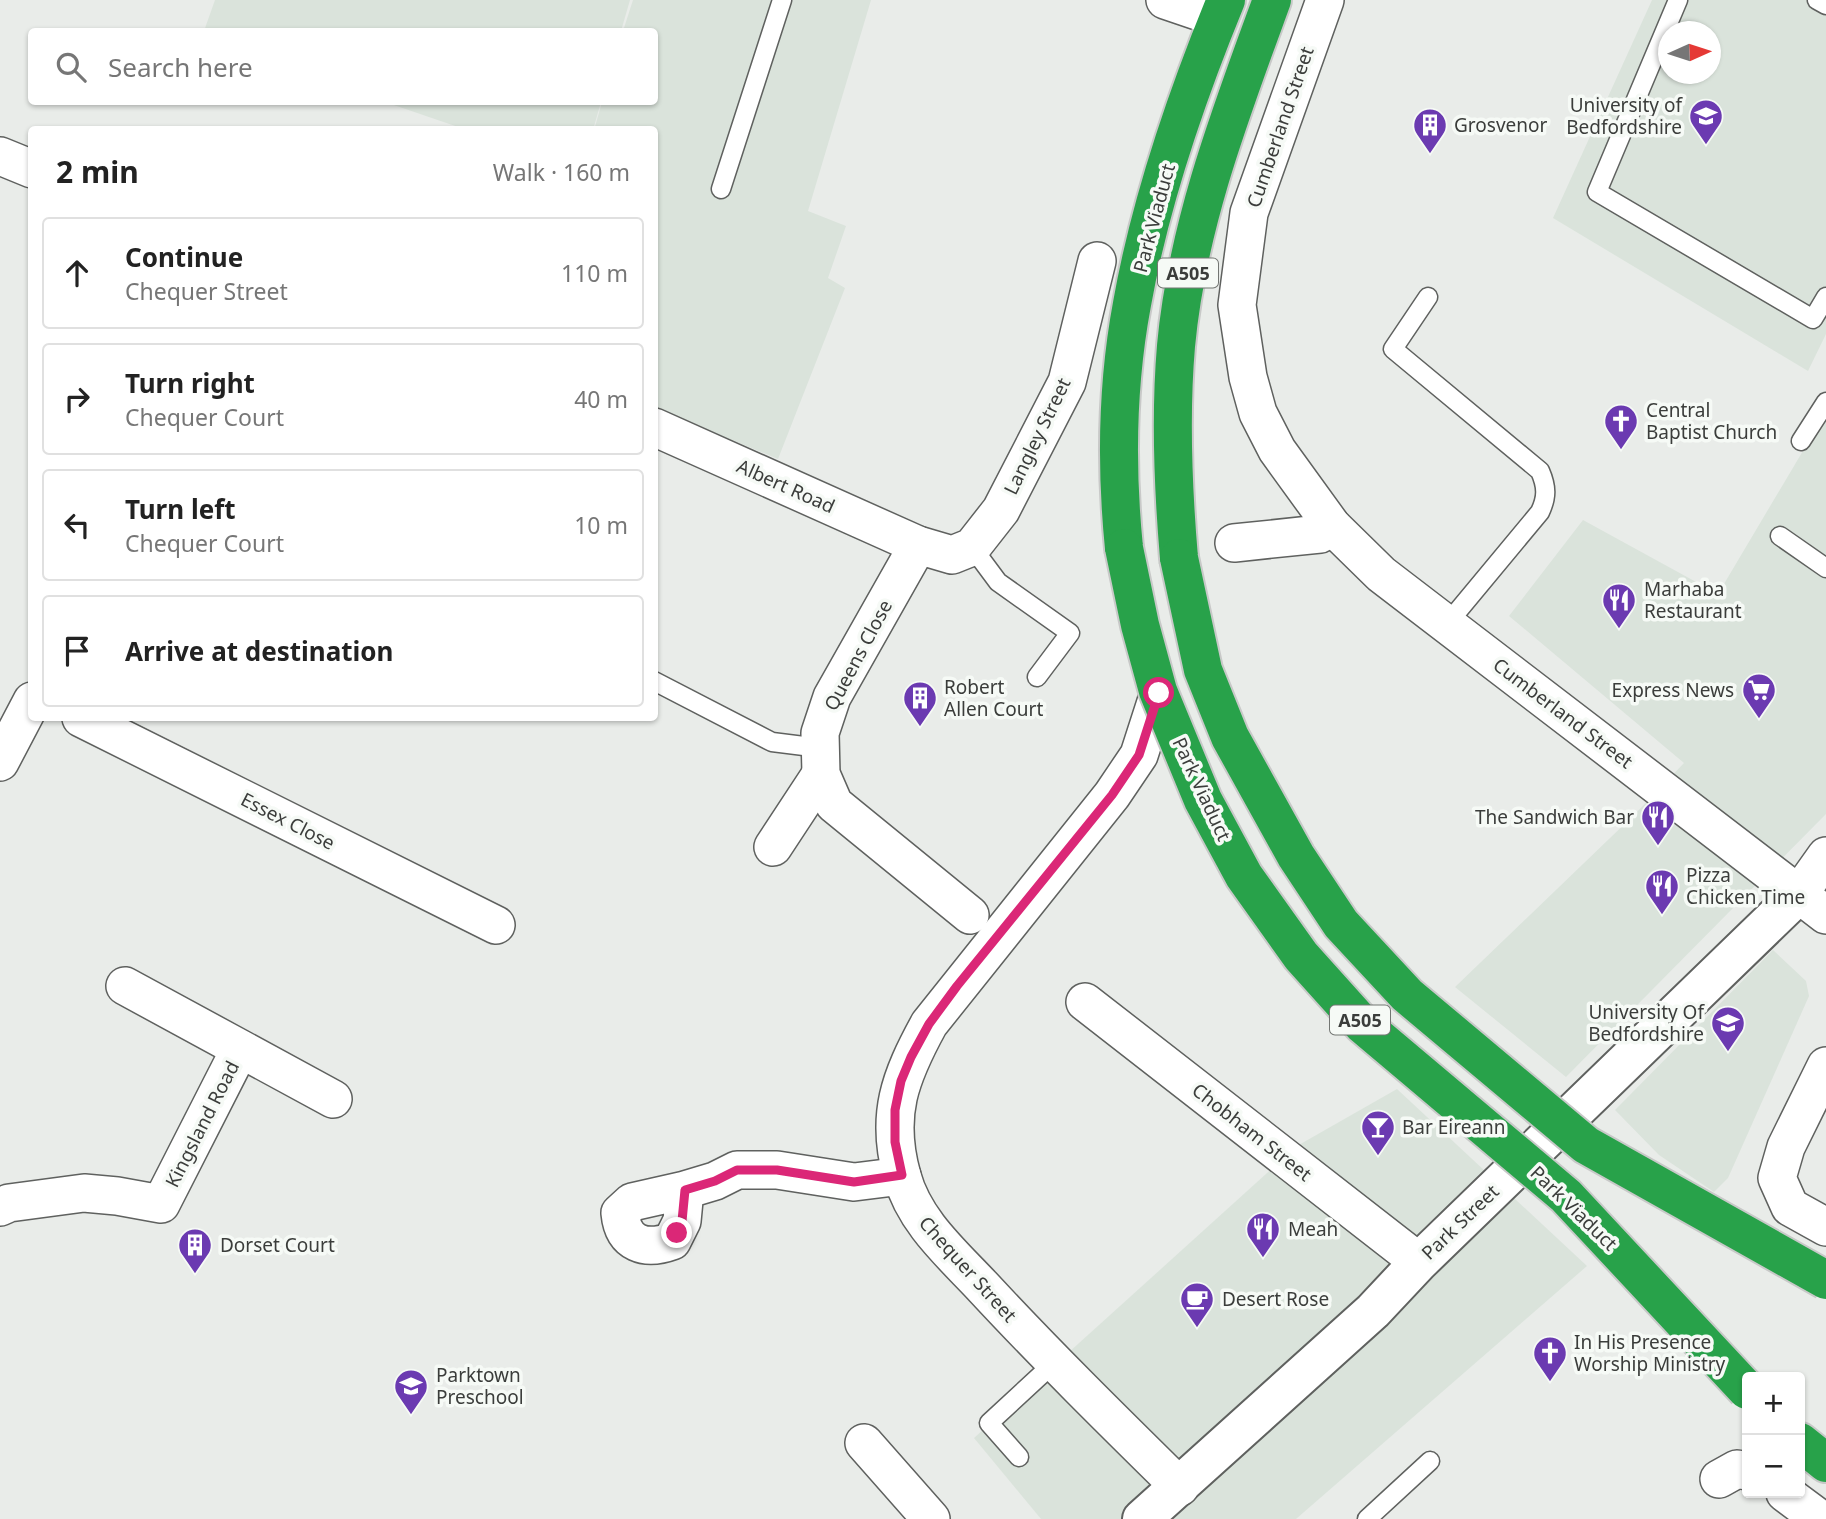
<!DOCTYPE html>
<html lang="en">
<head>
<meta charset="utf-8">
<style>
  :root { --surface:#fff; --page:#f6f6f6; --text:#222; --muted:#767676; --line:#e0e0e0 }
  body { margin:0; font-family:"Noto Sans",sans-serif; background:var(--page); color:var(--text) }
  .controls { position:absolute; right:21px; bottom:21px; display:grid; overflow:hidden; border-radius:7px; box-shadow:0 2px 5px #0004 }
  .controls button { width:63px; height:63px; display:grid; place-items:center; padding:0; border:0; border-bottom:2px solid var(--line); background:var(--surface); color:var(--text); font:35px sans-serif }
  .compass { position:absolute; left:1658px; top:21px; width:63px; height:63px; border-radius:50%; background:var(--surface); box-shadow:0 2px 5px #0004; rotate:87deg }
  .stop { position:absolute; width:21px; height:21px; margin:-16px; border:5px solid #db2777; border-radius:50%; background:#fff }
  .stop.end { background:#db2777; border-color:#fff; box-shadow:0 2px 7px #0008 }
  .list { margin:0; padding:0; list-style:none }
  h2 { display:flex; justify-content:space-between; align-items:center; height:91px; margin:0; padding:0 28px; font-size:30px }
  h2 small { font-size:23px; font-weight:400; color:var(--muted) }
  .list li { display:grid; grid-template-columns:46px 1fr auto; gap:21px; align-items:center; box-sizing:border-box; height:112px; margin:0 14px 14px; padding:0 14px; border:2px solid var(--line); border-radius:7px }
  .list b { display:block; font-size:26px; white-space:nowrap }
  .list p { margin:0; font-size:23px; white-space:nowrap; color:var(--muted) }
  .list em { font-size:23px; font-style:normal; color:var(--muted) }
  .icon { flex:none; width:38px; height:38px; fill:none; stroke:currentColor; stroke-width:2; stroke-linecap:round; stroke-linejoin:round }
  .map { position:relative; flex:none; width:1826px; height:1519px; overflow:hidden }
  .search { position:absolute; background:var(--surface); box-shadow:0 2px 5px #0004; left:28px; top:28px; width:630px; height:77px; display:flex; align-items:center; gap:18px; box-sizing:border-box; padding:0 24px; border-radius:7px; color:var(--muted); font-size:26px }
  .panel { position:absolute; background:var(--surface); box-shadow:0 2px 5px #0004; left:28px; top:126px; width:630px; height:595px; border-radius:7px }
  .map>svg:first-child { display:block }
  .built { fill:#dae3db; fill-rule:evenodd }
  .lines { fill:none; stroke-linecap:round; stroke-linejoin:round }
  .lane-casing { stroke:#5f615f; stroke-width:21 }
  .street-casing { stroke:#5f615f; stroke-width:40 }
  .secondary-casing { stroke:#5f615f; stroke-width:42 }
  .highway-casing { stroke:#c8c9c8; stroke-width:42 }
  .lane { stroke:#fff; stroke-width:18 }
  .street { stroke:#fff; stroke-width:37 }
  .secondary { stroke:#fff; stroke-width:38 }
  .highway { stroke:#28a24a; stroke-width:38 }
  .highway-bridge-casing { stroke:#c8c9c8; stroke-width:42; stroke-linecap:butt }
  .highway-bridge { stroke:#28a24a; stroke-width:38 }
  .route { stroke:#db2777; stroke-width:9 }
  .labels { text-anchor:middle; dominant-baseline:central; stroke-width:7; stroke-linejoin:round; paint-order:stroke }
  .shield { fill:#f6faf6; stroke:#737673; stroke-width:2 }
  .shield-label { font-size:18px; font-weight:bold; fill:#3b3d3b }
  .poi-label { font-size:19px; fill:#3b3d3b; stroke:#f6faf6; text-anchor:start }
  .street-label { font-size:19px; fill:#3b3d3b; stroke:#f6faf6 }
</style>
</head>
<body>
<div class="map">
<svg width="1826" height="1519" viewBox="0 0 1826 1519">
  <rect width="100%" height="100%" fill="#e9ece9"/>
  <!-- built -->
  <g class="built">
    <path d="M215,0H630L621,31H204Z"/>
    <path d="M633,0H871L808,211L846,226L828,278L845,288L778,459L655,408L654,130H594L602,102H654V32L623,31Z"/>
    <path d="M1652,0H1826V334L1808,371L1553,218ZM1668,32H1710V74H1668Z"/>
    <path d="M385,102H601L593,130L464,129Z"/>
    <path d="M1826,412V814L1566,1077L1455,987L1636,813L1684,763L1509,616L1583,520L1718,594Z"/>
    <path d="M1773,950L1806,981L1809,996L1728,1178L1714,1192L1659,1155L1615,1110Z"/>
    <path d="M1397,1089L1587,1266L1296,1519H1041L974,1438L1297,1146Z"/>
  </g>
  <g class="lines">
    <!-- lane casing -->
    <g class="lane-casing">
      <g id="lane">
        <path d="M1678,0L1597,192L1813,319L1826,297"/>
        <path d="M1817,0L1826,5"/>
        <path d="M721,189L782,0"/>
        <path d="M1428,297L1393,349L1540,471C1547,487 1547,497 1540,512L1447,624"/>
        <path d="M1801,441L1826,402"/>
        <path d="M1780,536L1826,568"/>
        <path d="M972,547L998,582L1070,633L1037,677"/>
        <path d="M654,681L772,742L820,748"/>
        <path d="M1019,1457L989,1423L1055,1362"/>
        <path d="M1367,1519L1430,1461"/>
      </g>
    </g>
    <!-- street casing -->
    <g class="street-casing">
      <g id="street">
        <path d="M1165,0L1218,18"/>
        <path d="M1325,0L1249,213L1237,305L1248,377L1258,413L1277,450L1332,526L1381,574L1826,915"/>
        <path d="M0,156L32,169"/>
        <path d="M654,427L918,545L952,555L972,547L1001,510L1067,382L1097,261"/>
        <path d="M1234,543L1320,534L1332,526"/>
        <path d="M918,545L832,697L820,733L821,774L834,804L970,915"/>
        <path d="M1159,693L1139,755L1112,795L929,1024C900,1077 885,1115 902,1176C914,1221 951,1253 982,1286C1046,1355 1113,1421 1180,1487"/>
        <path d="M81,718L496,925"/>
        <path d="M0,762L32,701"/>
        <path d="M773,847L821,774"/>
        <path d="M1799,894L1826,856"/>
        <path d="M125,986L333,1099"/>
        <path d="M1085,1002L1419,1262"/>
        <path d="M1826,1066L1786,1147L1777,1178L1790,1207L1826,1227"/>
        <path d="M685,1190L682,1221L672,1241C645,1251 623,1244 620,1213L632,1202L685,1190L715,1181L737,1170H777L854,1182L902,1176"/>
        <path d="M0,1207L9,1203L84,1193L117,1196L161,1204L240,1049"/>
        <path d="M864,1443L931,1519"/>
        <path d="M1719,1479L1737,1469L1747,1471"/>
        <path d="M1785,1493L1820,1519"/>
      </g>
    </g>
    <!-- secondary casing -->
    <g class="secondary-casing">
      <path id="secondary" d="M1142,1519L1373,1311L1419,1262L1799,894"/>
    </g>
    <!-- highway casing -->
    <g class="highway-casing">
      <g id="highway">
        <path d="M1124,548C1116,468 1117,384 1132,304C1150,203 1187,95 1226,0"/>
        <path d="M1179,558C1173,488 1170,416 1176,346C1187,226 1231,112 1272,0"/>
        <path d="M1800,1442L1826,1463"/>
      </g>
    </g>
    <!-- lane -->
    <use href="#lane" class="lane"/>
    <!-- street -->
    <use href="#street" class="street"/>
    <!-- secondary -->
    <use href="#secondary" class="secondary"/>
    <!-- highway -->
    <use href="#highway" class="highway"/>
    <!-- highway-bridge casing -->
    <g class="highway-bridge-casing">
      <g id="highway-bridge">
        <path d="M1124,548L1140,625L1158,691L1203,800L1244,876L1301,956L1363,1025L1566,1196L1747,1390"/>
        <path d="M1179,558L1203,670L1230,737L1296,856L1341,924L1407,995L1586,1145L1826,1280"/>
      </g>
    </g>
    <!-- highway-bridge -->
    <use href="#highway-bridge" class="highway-bridge"/>
  </g>
  <g class="lines">
    <!-- route -->
    <path class="route" d="M677,1233L682,1221L685,1190L715,1181L737,1170H777L854,1182L902,1175L895,1142V1110L901,1081L911,1057L929,1024L957,986L1112,795L1139,755L1159,693"/>
  </g>
  <!-- icons -->
  <defs>
    <g id="university-pin" transform="scale(1.75)"><path d="M0 17L-7.5 6A9.5 9.5 0 1 1 7.5 6Z" fill="#6b3ab1" stroke="#f6faf6"/><path d="M0-5L7-2L0 1L-7-2ZM-4 1L0 2.5L4 1V4Q0 6-4 4Z" fill="#fff"/></g>
    <g id="building-pin" transform="scale(1.75)"><path d="M0 17L-7.5 6A9.5 9.5 0 1 1 7.5 6Z" fill="#6b3ab1" stroke="#f6faf6"/><path d="M-4-6H4V6H1V3H-1V6H-4ZM-2.5-4.3h1.7v1.8h-1.7ZM.8-4.3h1.7v1.8H.8ZM-2.5-1h1.7V.8h-1.7ZM.8-1h1.7V.8H.8Z" fill="#fff"/></g>
    <g id="church-pin" transform="scale(1.75)"><path d="M0 17L-7.5 6A9.5 9.5 0 1 1 7.5 6Z" fill="#6b3ab1" stroke="#f6faf6"/><path d="M-1.2-6h2.4v3.5h3.3v2.4h-3.3V6h-2.4V-.1h-3.3v-2.4h3.3Z" fill="#fff"/></g>
    <g id="restaurant-pin" transform="scale(1.75)"><path d="M0 17L-7.5 6A9.5 9.5 0 1 1 7.5 6Z" fill="#6b3ab1" stroke="#f6faf6"/><path d="M-5-6h1v4h1v-4h1v4h1v-4h1v5L-1.5 .5V6h-2V.5L-5-1ZM5-6V6H3V1.5H1.5Q1.5-4 5-6Z" fill="#fff"/></g>
    <g id="supermarket-pin" transform="scale(1.75)"><path d="M0 17L-7.5 6A9.5 9.5 0 1 1 7.5 6Z" fill="#6b3ab1" stroke="#f6faf6"/><path d="M-6-5.5h2.5l.6 2H6L4.5 2H-2.5L-4.4-4H-6ZM-1.5 3.2a1.3 1.3 0 1 0 .1 0ZM3 3.2a1.3 1.3 0 1 0 .1 0Z" fill="#fff"/></g>
    <g id="bar-pin" transform="scale(1.75)"><path d="M0 17L-7.5 6A9.5 9.5 0 1 1 7.5 6Z" fill="#6b3ab1" stroke="#f6faf6"/><path d="M-6-5H6L.8 .8V4.5H3.5V6h-7V4.5H-.8V.8Z" fill="#fff"/></g>
    <g id="cafe-pin" transform="scale(1.75)"><path d="M0 17L-7.5 6A9.5 9.5 0 1 1 7.5 6Z" fill="#6b3ab1" stroke="#f6faf6"/><path d="M-5.5-4.5H6V0H3Q3 3.5 0 3.5H-2.5Q-5.5 3.5-5.5 0ZM3-3.2v2h1.7v-2ZM-6 4.5H4V6H-6Z" fill="#fff"/></g>
    <g id="school-pin" transform="scale(1.75)"><path d="M0 17L-7.5 6A9.5 9.5 0 1 1 7.5 6Z" fill="#6b3ab1" stroke="#f6faf6"/><path d="M0-5L7-2L0 1L-7-2ZM-4 1L0 2.5L4 1V4Q0 6-4 4Z" fill="#fff"/></g>
  </defs>
  <g fill-rule="evenodd">
    <use href="#university-pin" x="1706" y="116"/>
    <use href="#building-pin" x="1430" y="125"/>
    <use href="#church-pin" x="1621" y="421"/>
    <use href="#restaurant-pin" x="1619" y="600"/>
    <use href="#supermarket-pin" x="1759" y="690"/>
    <use href="#building-pin" x="920" y="698"/>
    <use href="#restaurant-pin" x="1658" y="817"/>
    <use href="#restaurant-pin" x="1662" y="886"/>
    <use href="#university-pin" x="1728" y="1023"/>
    <use href="#bar-pin" x="1378" y="1127"/>
    <use href="#restaurant-pin" x="1263" y="1229"/>
    <use href="#building-pin" x="195" y="1245"/>
    <use href="#cafe-pin" x="1197" y="1299"/>
    <use href="#church-pin" x="1550" y="1353"/>
    <use href="#school-pin" x="411" y="1386"/>
  </g>
  <g class="labels">
    <!-- shield labels -->
    <g class="shield">
      <rect x="1158" y="258.5" width="60" height="29" rx="5"/>
      <rect x="1330" y="1005.5" width="60" height="29" rx="5"/>
    </g>
    <g class="shield-label">
      <text x="1188" y="273">A505</text>
      <text x="1360" y="1020">A505</text>
    </g>
    <!-- poi labels -->
    <g class="poi-label">
      <text x="1682" y="105" text-anchor="end">University of<tspan x="1682" dy="22">Bedfordshire</tspan></text>
      <text x="1454" y="125">Grosvenor</text>
      <text x="1646" y="410">Central<tspan x="1646" dy="22">Baptist Church</tspan></text>
      <text x="1644" y="589">Marhaba<tspan x="1644" dy="22">Restaurant</tspan></text>
      <text x="944" y="687">Robert<tspan x="944" dy="22">Allen Court</tspan></text>
      <text x="1734" y="690" text-anchor="end">Express News</text>
      <text x="1634" y="817" text-anchor="end">The Sandwich Bar</text>
      <text x="1686" y="875">Pizza<tspan x="1686" dy="22">Chicken Time</tspan></text>
      <text x="1704" y="1012" text-anchor="end">University Of<tspan x="1704" dy="22">Bedfordshire</tspan></text>
      <text x="1402" y="1127">Bar Eireann</text>
      <text x="1288" y="1229">Meah</text>
      <text x="220" y="1245">Dorset Court</text>
      <text x="1222" y="1299">Desert Rose</text>
      <text x="1574" y="1342">In His Presence<tspan x="1574" dy="22">Worship Ministry</tspan></text>
      <text x="436" y="1375">Parktown<tspan x="436" dy="22">Preschool</tspan></text>
    </g>
    <!-- street labels -->
    <g class="street-label">
      <text transform="translate(1280 127) rotate(-71)">Cumberland Street</text>
      <text transform="translate(1154 218) rotate(-75)">Park Viaduct</text>
      <text transform="translate(1037 436) rotate(-64)">Langley Street</text>
      <text transform="translate(786 486) rotate(24)">Albert Road</text>
      <text transform="translate(858 655) rotate(-62)">Queens Close</text>
      <text transform="translate(1563 713) rotate(37)">Cumberland Street</text>
      <text transform="translate(1202 789) rotate(65)">Park Viaduct</text>
      <text transform="translate(288 821) rotate(27)">Essex Close</text>
      <text transform="translate(202 1124) rotate(-63)">Kingsland Road</text>
      <text transform="translate(1252 1132) rotate(38)">Chobham Street</text>
      <text transform="translate(1574 1208) rotate(44)">Park Viaduct</text>
      <text transform="translate(1460 1222) rotate(-44)">Park Street</text>
      <text transform="translate(968 1269) rotate(48)">Chequer Street</text>
    </g>
  </g>
</svg>
<div class="controls">
<button>+</button>
<button>−</button>
</div>
<svg class="compass" viewBox="-18 -18 36 36"><path d="M0-13l5 13h-10z" fill="#e53935"/><path d="M0 13l5-13h-10z" fill="#767676"/></svg>
<div class="stop" style="left:1159px;top:693px"></div>
<div class="stop end" style="left:677px;top:1233px"></div>
<div class="search"><svg class="icon" aria-label="search" viewBox="0 0 24 24"><circle cx="10" cy="10" r="6"/><path d="M15 15l6 6"/></svg>Search here</div>
<section class="panel">
<h2>2 min<small>Walk · 160 m</small></h2>
<ul class="list">
<li><svg class="icon" aria-label="ahead" viewBox="0 0 24 24"><path d="M12 20V5M6 11l6-6 6 6"/></svg><div><b>Continue</b><p>Chequer Street</p></div><em>110 m</em></li>
<li><svg class="icon" aria-label="right" viewBox="0 0 24 24"><path d="M7 20v-9h11M14 6l5 5-5 5"/></svg><div><b>Turn right</b><p>Chequer Court</p></div><em>40 m</em></li>
<li><svg class="icon" aria-label="left" viewBox="0 0 24 24"><path d="M17 20v-9H6M10 6l-5 5 5 5"/></svg><div><b>Turn left</b><p>Chequer Court</p></div><em>10 m</em></li>
<li><svg class="icon" aria-label="arrive" viewBox="0 0 24 24"><path d="M6 21V4h12l-3 4 3 4H6"/></svg><div><b>Arrive at destination</b></div></li>
</ul>
</section>
</div>
</body>
</html>
